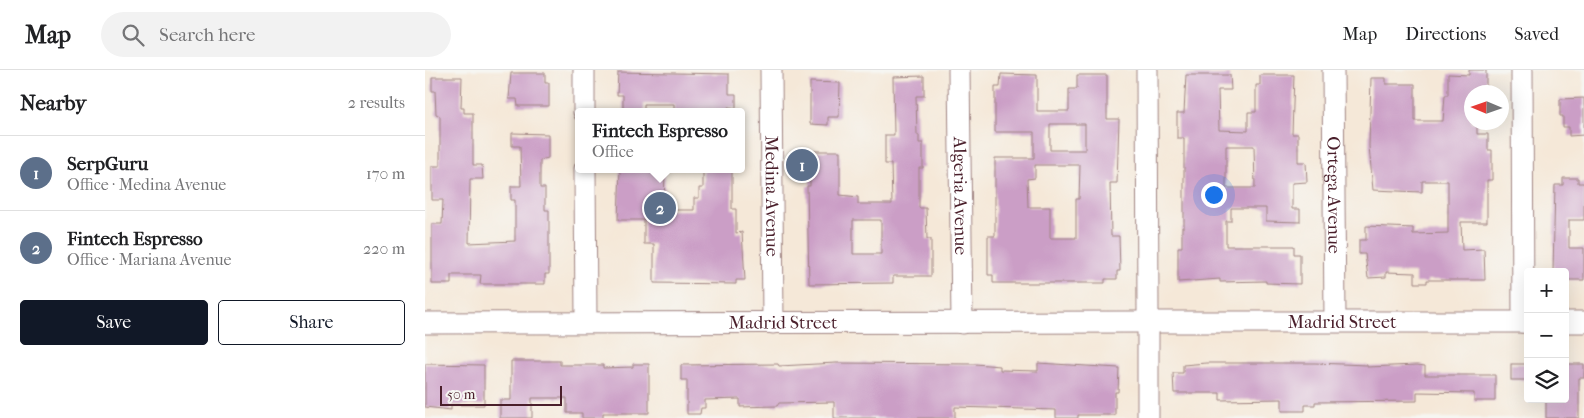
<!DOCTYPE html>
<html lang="en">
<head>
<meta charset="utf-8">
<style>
  :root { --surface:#fff; --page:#f2f2f2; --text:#202124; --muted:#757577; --line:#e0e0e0; --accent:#111827 }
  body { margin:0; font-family:"IM FELL French Canon",serif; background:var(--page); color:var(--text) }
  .controls { position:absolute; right:15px; bottom:15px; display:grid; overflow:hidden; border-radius:5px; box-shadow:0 5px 20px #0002 }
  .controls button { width:45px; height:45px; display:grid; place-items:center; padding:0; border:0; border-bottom:1px solid var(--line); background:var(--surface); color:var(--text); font:25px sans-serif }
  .compass { position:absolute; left:1039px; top:15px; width:45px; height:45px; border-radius:50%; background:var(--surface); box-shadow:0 5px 20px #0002; rotate:272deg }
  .scale { position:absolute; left:15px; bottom:12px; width:122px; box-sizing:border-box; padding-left:5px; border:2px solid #4a1f2b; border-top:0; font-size:14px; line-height:18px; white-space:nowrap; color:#4a1f2b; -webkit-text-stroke:4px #f6f6f2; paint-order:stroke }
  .you { position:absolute; left:788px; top:124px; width:18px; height:18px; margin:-12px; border:4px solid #fff; border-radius:50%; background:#1a73e8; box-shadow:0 0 0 8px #1a73e833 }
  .badge { display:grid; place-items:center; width:32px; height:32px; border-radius:50%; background:var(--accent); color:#fff; font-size:16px; font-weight:700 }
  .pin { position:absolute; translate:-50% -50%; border:2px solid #fff; box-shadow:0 1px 5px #0006 }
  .popup { position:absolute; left:150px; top:38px; width:170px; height:65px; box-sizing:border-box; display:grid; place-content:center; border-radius:5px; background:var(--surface); filter:drop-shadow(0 1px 4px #0005); font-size:16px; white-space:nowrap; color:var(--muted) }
  .popup b { font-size:19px; color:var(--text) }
  .popup::after { content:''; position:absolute; left:50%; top:100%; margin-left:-10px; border:10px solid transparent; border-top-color:var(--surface) }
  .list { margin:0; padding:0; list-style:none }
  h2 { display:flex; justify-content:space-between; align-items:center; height:65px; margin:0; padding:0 20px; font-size:21px }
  h2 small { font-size:16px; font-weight:400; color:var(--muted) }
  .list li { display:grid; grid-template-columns:32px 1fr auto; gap:15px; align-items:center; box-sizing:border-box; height:75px; padding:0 20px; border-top:1px solid var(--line) }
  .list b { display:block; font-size:19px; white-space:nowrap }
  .list p { margin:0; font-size:16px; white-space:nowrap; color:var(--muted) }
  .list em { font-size:16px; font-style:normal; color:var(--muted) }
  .actions { display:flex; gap:10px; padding:15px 20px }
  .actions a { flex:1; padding:11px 0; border:1px solid var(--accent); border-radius:5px; text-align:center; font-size:18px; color:var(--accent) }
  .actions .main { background:var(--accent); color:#fff }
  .icon { flex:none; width:28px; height:28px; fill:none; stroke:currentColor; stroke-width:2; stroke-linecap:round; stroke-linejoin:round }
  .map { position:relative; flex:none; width:1159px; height:348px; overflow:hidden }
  header { display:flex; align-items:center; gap:30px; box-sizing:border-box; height:70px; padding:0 25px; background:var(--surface); border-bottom:1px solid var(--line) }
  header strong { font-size:24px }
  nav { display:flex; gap:28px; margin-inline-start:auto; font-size:18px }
  .search { width:350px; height:45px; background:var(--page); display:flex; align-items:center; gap:12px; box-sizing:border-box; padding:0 18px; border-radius:28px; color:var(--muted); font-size:19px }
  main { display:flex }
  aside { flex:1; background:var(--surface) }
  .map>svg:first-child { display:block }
  .building { fill:#cb9ec6; fill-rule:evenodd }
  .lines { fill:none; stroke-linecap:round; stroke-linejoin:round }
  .minor-casing { stroke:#a08482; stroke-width:23 }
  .minor { stroke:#fff; stroke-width:21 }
  .labels { text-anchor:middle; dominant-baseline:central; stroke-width:5; stroke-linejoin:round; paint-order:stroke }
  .street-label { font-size:18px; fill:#4a1f2b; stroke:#f6f6f2 }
</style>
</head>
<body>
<header>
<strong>Map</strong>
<div class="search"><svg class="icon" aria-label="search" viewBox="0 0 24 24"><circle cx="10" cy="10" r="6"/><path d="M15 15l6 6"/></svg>Search here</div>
<nav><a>Map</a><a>Directions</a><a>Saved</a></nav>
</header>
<main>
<aside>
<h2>Nearby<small>2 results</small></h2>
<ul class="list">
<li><span class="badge" style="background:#5c6f8a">1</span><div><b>SerpGuru</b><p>Office · Medina Avenue</p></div><em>170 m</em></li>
<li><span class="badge" style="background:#5c6f8a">2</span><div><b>Fintech Espresso</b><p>Office · Mariana Avenue</p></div><em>220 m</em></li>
</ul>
<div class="actions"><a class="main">Save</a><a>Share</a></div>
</aside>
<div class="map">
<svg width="1159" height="348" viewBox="0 0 1159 348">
  <rect width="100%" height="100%" fill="#f6f6f2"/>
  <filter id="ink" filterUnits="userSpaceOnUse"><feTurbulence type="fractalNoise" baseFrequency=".02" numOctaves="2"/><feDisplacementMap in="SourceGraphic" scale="10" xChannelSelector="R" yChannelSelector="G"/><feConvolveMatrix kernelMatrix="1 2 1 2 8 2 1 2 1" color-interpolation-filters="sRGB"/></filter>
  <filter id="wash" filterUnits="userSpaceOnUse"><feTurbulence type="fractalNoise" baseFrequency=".0096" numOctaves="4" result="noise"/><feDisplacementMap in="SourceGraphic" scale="20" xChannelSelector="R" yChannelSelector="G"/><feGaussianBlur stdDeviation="1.12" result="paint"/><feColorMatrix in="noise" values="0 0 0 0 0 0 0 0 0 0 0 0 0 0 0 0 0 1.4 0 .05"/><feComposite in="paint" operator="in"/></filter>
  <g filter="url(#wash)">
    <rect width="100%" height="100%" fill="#f5e8d8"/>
    <g id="blocks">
      <!-- building -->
      <g class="building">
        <path d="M1044,0H1061V20L1046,22V52H1052V64H1063V80H1067V110H1062V152H1036L1037,180L1059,179L1060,210H1002V213H990V203L961,202V207L943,208L940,184H934V170H941V156L988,158V164L1023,163V111H997V122L948,120L944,76L946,8H961V14H990V51H1018L1020,25H1023V4L1044,5Z"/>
        <path d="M193,2L304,4V24H311V38L303,37V42H249V34H219V42H198V25H192Z"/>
        <path d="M86,3H120V13H124V36H93L92,29H84Z"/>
        <path d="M576,4L612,5V41H644V19H652V5H682V49H694L692,113H685L686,166H694L695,201H692V209H680V213H568V205H563V166H570V88H609V62H570V17H575ZM625,54H660V80H625ZM610,95H655L654,129H651V168H625V137H603L602,109L610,108Z"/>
        <path d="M761,5H805L806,20H793L794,60L823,61V42H831V15H835V5H869L867,64H873V92H881L882,112L867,113V139H875V152L841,151V138H806V151H801V176H869V184H875V214L841,213V211L795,212V209L753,212V177H757V157H759V68H752V43H759ZM801,76H829L830,118H801Z"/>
        <path d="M499,6V26H491L492,65H494V73H498V98H494V138H501L502,169H506V206H468V213L384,214L382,116H385V81H415V125L433,127V134H467L466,94H460V65H469L468,7ZM428,150H456V184H428Z"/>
        <path d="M7,7H37L36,38H39V43H48V95H57L58,109H45L44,173L90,171V130H86V116H96L95,76H87V63L123,64V88L115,90V118H120V140H124V204H120V214H55L56,205H26V214H7V154H17L18,130H7V96H15V46L11,44L10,21H7Z"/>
        <path d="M385,12L415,13L414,47H403V55L385,54Z"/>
        <path d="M1159,28V65L1144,66V57H1138V46H1135V29Z"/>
        <path d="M195,99H240L239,140H269V128H274V118H278V99H307V139H311V163L317,162L320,210H311V214L229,213V174H219V150H193Z"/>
        <path d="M1138,108H1153V113H1159V150H1144V178H1159V210H1140V202H1128L1130,115H1138Z"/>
        <path d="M86,291H135V295H178V298L208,297V294H224V343H178V348H157V343H142V328H107V348H75V330H86Z"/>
        <path d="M411,293L550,294L575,296V300L613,301V293L694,298L693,322H690V345H653V348H631V340L530,337V348H409V332L354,333L352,336L315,337V329L280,330V338H276L275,344H262V310H256V295L353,294L354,296Z"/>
        <path d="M781,293H890L942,295V297L992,295L1000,296V305H1070V331H1049V323L992,322V331L890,332V335H880V341H857V329L795,330V323H749L748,303H758V295Z"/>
        <path d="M0,294L59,295V335H26V340L0,337Z"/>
        <rect x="1086" y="294" width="17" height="16"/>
        <path d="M1140,294H1159V308H1154V348H1121V329H1140Z"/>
      </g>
    </g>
  </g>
  <g filter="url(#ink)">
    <use href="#blocks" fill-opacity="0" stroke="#a08482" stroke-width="1"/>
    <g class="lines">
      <!-- minor casing -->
      <g class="minor-casing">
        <g id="minor">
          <path d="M159,0V42"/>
          <path id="s1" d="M346,0L348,253"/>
          <path id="s2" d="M534,0L537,253"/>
          <path d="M722,0L723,244"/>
          <path id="s3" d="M908,0L910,251"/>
          <path d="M1097,0L1098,252"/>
          <path d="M160,99L161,252"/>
          <path id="s4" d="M732,252H1103"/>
          <path d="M1140,252H1159"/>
          <path id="s5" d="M0,253L714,252"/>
          <path d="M723,261V348"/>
        </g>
      </g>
      <!-- minor -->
      <use href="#minor" class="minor"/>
    </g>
  </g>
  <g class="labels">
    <!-- street labels -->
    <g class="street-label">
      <text stroke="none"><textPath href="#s3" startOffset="125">Ortega Avenue</textPath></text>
      <text stroke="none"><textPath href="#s1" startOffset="126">Medina Avenue</textPath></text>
      <text stroke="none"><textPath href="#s2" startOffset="126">Algeria Avenue</textPath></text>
      <text stroke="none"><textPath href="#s4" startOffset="185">Madrid Street</textPath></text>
      <text stroke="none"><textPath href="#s5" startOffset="358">Madrid Street</textPath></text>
    </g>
  </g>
</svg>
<div class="controls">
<button>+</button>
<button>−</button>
<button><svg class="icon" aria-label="layers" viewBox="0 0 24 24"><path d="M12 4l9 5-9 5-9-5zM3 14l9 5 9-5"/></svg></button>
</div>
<svg class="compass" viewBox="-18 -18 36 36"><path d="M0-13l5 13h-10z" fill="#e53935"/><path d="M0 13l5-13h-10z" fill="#757577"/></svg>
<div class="scale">50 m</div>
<div class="you"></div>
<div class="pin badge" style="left:377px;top:95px;background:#5c6f8a">1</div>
<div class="pin badge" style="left:235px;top:138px;background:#5c6f8a">2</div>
<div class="popup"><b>Fintech Espresso</b>Office</div>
</div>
</main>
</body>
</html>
